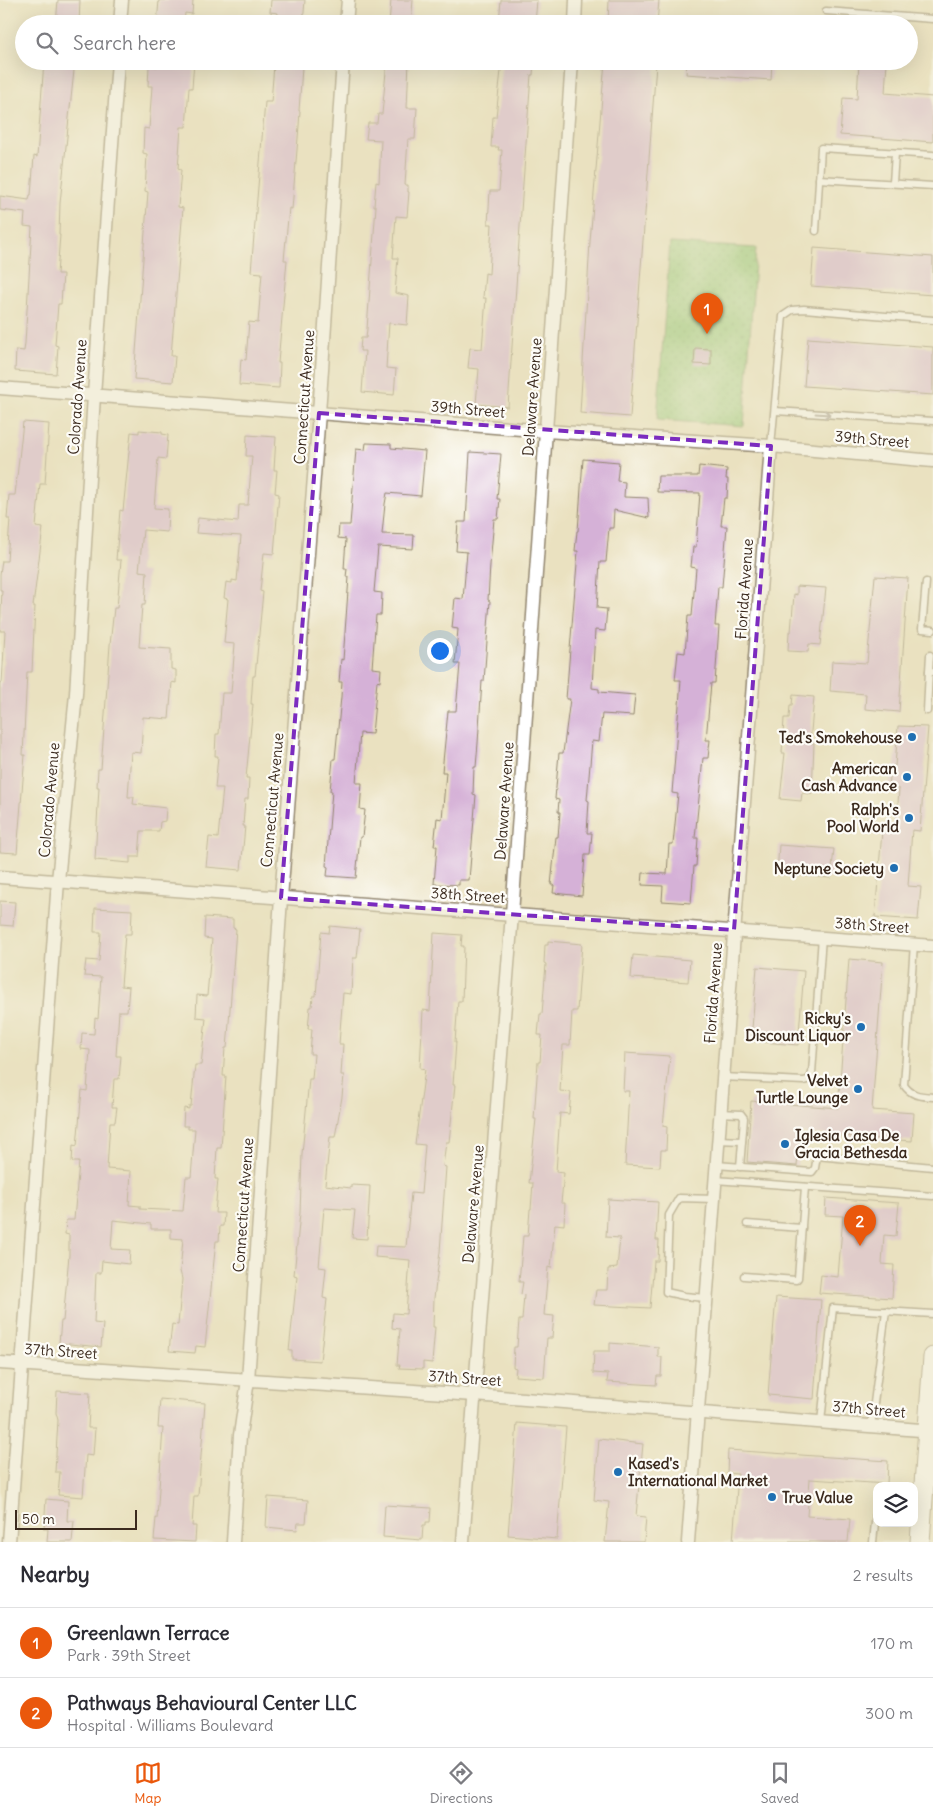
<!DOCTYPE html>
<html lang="en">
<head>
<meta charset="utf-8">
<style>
  :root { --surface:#fff; --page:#f7f7f7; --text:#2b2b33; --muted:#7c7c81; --line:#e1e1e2; --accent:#ea580c }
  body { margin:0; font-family:Delius,sans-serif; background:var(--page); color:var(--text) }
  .controls { position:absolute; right:15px; bottom:15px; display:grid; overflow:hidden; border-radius:10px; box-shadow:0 5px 20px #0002 }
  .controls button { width:45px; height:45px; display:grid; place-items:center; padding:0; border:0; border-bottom:1px solid var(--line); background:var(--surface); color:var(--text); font:25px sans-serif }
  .scale { position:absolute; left:15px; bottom:12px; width:122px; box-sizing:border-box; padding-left:5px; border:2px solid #3b2a1e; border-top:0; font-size:14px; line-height:18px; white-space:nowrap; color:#3b2a1e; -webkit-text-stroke:4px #fdfcf7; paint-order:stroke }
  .you { position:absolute; left:439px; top:650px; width:18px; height:18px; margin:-12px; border:4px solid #fff; border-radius:50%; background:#1a73e8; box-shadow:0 0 0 8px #1a73e833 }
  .badge { display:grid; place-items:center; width:32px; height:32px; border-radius:50%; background:var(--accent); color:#fff; font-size:16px; font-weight:700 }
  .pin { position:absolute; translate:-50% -41px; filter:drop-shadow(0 1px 2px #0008) }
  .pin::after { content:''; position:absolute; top:26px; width:18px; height:15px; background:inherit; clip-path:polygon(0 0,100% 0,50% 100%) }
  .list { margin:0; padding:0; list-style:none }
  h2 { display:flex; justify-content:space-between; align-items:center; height:65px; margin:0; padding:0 20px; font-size:21px }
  h2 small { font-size:16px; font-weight:400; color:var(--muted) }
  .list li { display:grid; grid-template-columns:32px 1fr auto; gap:15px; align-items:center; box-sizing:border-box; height:70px; padding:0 20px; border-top:1px solid var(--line) }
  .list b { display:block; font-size:19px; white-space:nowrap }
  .list p { margin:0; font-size:16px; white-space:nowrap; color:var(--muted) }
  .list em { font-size:16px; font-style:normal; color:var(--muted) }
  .icon { flex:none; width:28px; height:28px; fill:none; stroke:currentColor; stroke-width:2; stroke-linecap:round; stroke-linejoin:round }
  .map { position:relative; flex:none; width:933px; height:1542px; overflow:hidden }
  .search { position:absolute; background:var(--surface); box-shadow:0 5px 20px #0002; left:15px; right:15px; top:15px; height:55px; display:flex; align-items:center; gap:12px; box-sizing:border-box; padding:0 18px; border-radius:28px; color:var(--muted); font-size:19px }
  .sheet { height:205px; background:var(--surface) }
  nav { display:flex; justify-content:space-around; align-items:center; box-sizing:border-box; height:70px; border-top:1px solid var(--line); background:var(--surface); font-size:14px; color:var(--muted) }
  nav a { display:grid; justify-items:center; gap:2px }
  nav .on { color:var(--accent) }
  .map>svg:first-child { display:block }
  .park { fill:url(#park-dots); stroke:#687b4e }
  .building { fill:#d5b1d7 }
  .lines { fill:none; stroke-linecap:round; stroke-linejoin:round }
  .lane-casing { stroke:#92866f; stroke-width:9 }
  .street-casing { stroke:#92866f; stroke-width:15 }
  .secondary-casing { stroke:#92866f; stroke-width:21 }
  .lane { stroke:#fff; stroke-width:6 }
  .street { stroke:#fff; stroke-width:12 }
  .secondary { stroke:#fff; stroke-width:19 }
  .oneway { stroke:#a79f9a }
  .marked { fill:none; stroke:#7b2cbf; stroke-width:4; stroke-dasharray:10 6; stroke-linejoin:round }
  .poi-dot { fill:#1f6fb2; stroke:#fdfcf7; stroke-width:2 }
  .labels { text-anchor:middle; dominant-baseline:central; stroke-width:4.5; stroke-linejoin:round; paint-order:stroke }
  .street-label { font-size:15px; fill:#3b2a1e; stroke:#fdfcf7 }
  .poi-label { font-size:15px; font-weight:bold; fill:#3b2a1e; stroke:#fdfcf7; text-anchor:end }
</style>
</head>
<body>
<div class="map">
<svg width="933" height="1542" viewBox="0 0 933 1542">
  <defs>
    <pattern id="park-dots" width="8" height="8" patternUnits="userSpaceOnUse" patternTransform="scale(1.25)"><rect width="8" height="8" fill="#96cc7e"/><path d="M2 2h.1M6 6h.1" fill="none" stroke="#82af6c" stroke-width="1.8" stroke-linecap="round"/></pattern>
  </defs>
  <rect width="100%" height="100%" fill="#fdfcf7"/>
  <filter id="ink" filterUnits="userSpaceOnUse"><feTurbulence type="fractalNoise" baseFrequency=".02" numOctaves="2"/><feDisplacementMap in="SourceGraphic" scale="10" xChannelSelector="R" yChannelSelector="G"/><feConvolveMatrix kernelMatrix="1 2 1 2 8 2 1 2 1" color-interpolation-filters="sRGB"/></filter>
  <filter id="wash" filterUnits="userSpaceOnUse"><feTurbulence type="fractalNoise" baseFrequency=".0096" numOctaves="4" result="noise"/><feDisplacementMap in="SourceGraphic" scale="20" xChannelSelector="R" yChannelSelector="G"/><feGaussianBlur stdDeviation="1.12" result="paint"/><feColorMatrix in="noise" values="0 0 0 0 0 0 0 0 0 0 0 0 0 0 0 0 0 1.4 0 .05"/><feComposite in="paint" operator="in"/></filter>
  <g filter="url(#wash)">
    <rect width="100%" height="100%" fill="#eae1c0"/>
    <!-- park -->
    <path class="park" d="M670,243L756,248L744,426L657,420Z"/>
    <g id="blocks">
      <!-- building -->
      <g class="building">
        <path d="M58,0H80L79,24H56Z"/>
        <path d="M159,0H193L192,14L185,13L184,24H157Z"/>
        <path d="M271,0H305L303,24H277L278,13L270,12Z"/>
        <path d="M391,0H413L411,24H389Z"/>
        <path d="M501,0H537L535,24L499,22Z"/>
        <path d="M609,0H659L657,24H608Z"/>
        <path d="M44,61H75L60,203L59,235H60L57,274H63L61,304H58L55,345L58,346L56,374L15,371L16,350L24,351L25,343L32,227L24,226L25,213L0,210V196L29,200L30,195H31L34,156L37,157Z"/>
        <path d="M158,61H194L192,88H189L186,127H181L178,169L181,170L178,207L183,208L171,356H175L173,382L134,379L148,192L145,191L147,154L143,153L144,128L149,129L152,86H148L149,66L157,67Z"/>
        <path d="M387,61H409L407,108H417L415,139H408L405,185H408V192H409L407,217L396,216L393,258H398L395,293L409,296L407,325L389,323L386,368L396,369L394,395L362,392L365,351H360L361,338H366L367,329L376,206H374L376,182L379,183L381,140L366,139L368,123H377L378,114H382Z"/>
        <path d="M502,61H534L533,75H531L521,211L508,407L476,404L479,369L468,368L470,348L482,349L486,298H483L485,273L489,274L492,224H488L490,191H499L502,150H498L499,147H491L493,117H496Z"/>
        <path d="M605,61L656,64L630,417L580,413L590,242Z"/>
        <path d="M687,61H772L771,80L686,74Z"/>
        <path d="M859,61H887L885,93L933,97V142L840,135L843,98L857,99Z"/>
        <path d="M274,65L302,67L299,111H300L299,126L292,209L289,208L284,260H287L278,363H280L279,388L239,385L241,359L246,360L249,322L258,323L262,273L251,272L265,102H271Z"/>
        <path d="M814,248L933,257V295L811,286Z"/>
        <path d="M808,338L933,347V395L804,386Z"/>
        <path d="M695,348L711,349V365L694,364Z"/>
        <path d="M23,422L49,424L45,484H40L36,527L43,528L33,606H35L32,672H27L23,755H25L17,853L0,852V682L2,683L5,631H0L2,590H0V574L2,561H7L10,519H7L9,495H15Z"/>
        <path d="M139,430L162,432V434L168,435L166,459L158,458L154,508L168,509L167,532L143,530L139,571L147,572L145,605H142L139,647L171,649V669L176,670V683L172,682L169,719L143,717L141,753L131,752L128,797H134L133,804L166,808L165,821L160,822L159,831H141L139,857H130V863L95,860L99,787H97L98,769H101L110,645L114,608H117L121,560H116L120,510L123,511L131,432L139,433Z"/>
        <path d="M247,435L276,437L274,470H277L275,493L279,494L274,554L264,553L260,591L263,592L255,676H253L251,704H253L246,778H249L248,799H245L243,826H245L241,870L206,867L209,837L218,838L223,788H215L218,756H215L216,734H219L222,693H231L235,644L224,643L228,599L224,598L226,582L232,583V580L237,581L241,536L196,533L198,518L238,522L239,505H248L252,456H246Z"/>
        <path d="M366,443L391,444V448L425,451L421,496L387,493L385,504L382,534L414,535L413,549L378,547L374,592L382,593L381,615H376L372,668L381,669L380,682L377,681L372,734L360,733L356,783H362L360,809L365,810L362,837H360L356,878L327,876L328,867L326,866L332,791H330L333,759H335L341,697L342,682H339L341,659L343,660L349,577H346L347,569H344L346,539L338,538L339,525H350L356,449L365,450Z"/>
        <path d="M470,452L501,454L497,499H500L498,519H494L490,565L488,600L490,601L484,681H482L478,743L476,767H474L473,794L476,795L469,880H459V885L434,884L437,846H434L437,818L442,819L446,772H442L448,711H456L460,664H455L458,629L452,628L455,598L463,599L467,552L456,551L458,522H466Z"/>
        <path d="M583,459L619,462L617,481L625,482L624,497L648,498L649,518L614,510L613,528H609L606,562H600L597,608L607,609L605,631L595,630L592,688L599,689V692L635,695L633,716L602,714L599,742L592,741L587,800L589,801L587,833H592L590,855H585L582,896L553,893L554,885H551L556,837H558L560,812H558L559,800L555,799L559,753H563L570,699H566L578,551H575L577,531H578Z"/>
        <path d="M699,466L727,469L726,479H728L727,498H724L721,526H727L722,587H718L715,626H719L715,683H711L706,740H710L708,758H703L695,838H698L696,866H694L691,903L662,901L663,886L642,885L643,873L667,874L669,844H673L678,794L672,793L681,680H675L678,652L685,653L688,616H692L696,568L691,567L693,547H696L700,493L657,492L658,476H698Z"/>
        <path d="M875,576L908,578L899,712L865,709L866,694L830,691L832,661L867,663Z"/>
        <path d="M797,586L826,588L820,645L809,644L808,652L788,651L789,632H791L794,594L797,595Z"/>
        <path d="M793,695L814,697L810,743H814L812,794L802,793L801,801L780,799L785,753H782L784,718H789L790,705H792Z"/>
        <path d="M898,726L928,727L920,831L912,830L908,886L921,887L918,920L875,917L882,831L896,832L899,789L889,788L891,766H895Z"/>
        <path d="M779,845L834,849L831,878L777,874Z"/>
        <path d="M0,901L15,902L13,926L0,925Z"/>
        <path d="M95,908L132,910L131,934H125L121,986L129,987L127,1011H119L116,1056H121L119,1079H114L112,1107H117L115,1122H110L107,1169L131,1171L129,1205L140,1206V1209L183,1211L186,1177H191L195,1129H188V1126H183L184,1108L189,1109V1106H191L195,1065H201L206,1018L196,1017L197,995L207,996L212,939L204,938L205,917L233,919V928L236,929L228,1036L227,1048H225L223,1076H226L221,1148H217L215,1179H218L215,1213H224L223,1226H220L219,1241H216L205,1347L196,1346L195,1353L169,1351L172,1324L178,1325L182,1279L180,1271L183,1239L171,1238V1229H151V1224L113,1220L111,1249L130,1250L129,1264L102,1261L101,1273H96L94,1323L103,1324L101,1347L59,1343L61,1321H63L69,1255V1235L65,1234L66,1220H74L79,1162H72L73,1145L77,1146L82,1090L87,1091L90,1050L81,1049L82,1033L94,1034L95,1018L98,1019L101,977L84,976L86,960L99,961L101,932H94Z"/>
        <path d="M330,926L360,929L357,958H353L351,994L343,993L339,1044H343L341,1075H344L342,1097L335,1137H330L325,1185L351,1188V1185L370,1186L367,1239L352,1238L355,1210L324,1208L319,1267L326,1268L323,1298L327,1299L320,1361L292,1359V1351H289L297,1276L294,1275L300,1213L302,1154L309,1079H312L314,1054H310L312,1029H308L310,1007H312L313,996H316L321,932L329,933Z"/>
        <path d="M434,933L462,935L461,946H464L462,1001H458L455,1042H456L453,1085H455L449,1142H446L443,1166L446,1167L440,1252L434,1298L433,1327H435L432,1363L423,1362V1369L399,1368L400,1365H397L400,1329L392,1328L393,1313L406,1314L410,1260L375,1257L376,1246L406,1247L411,1193L421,1194L425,1145L415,1144L425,1069L420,1068L423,1010L430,1011Z"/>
        <path d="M548,941L582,944L577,1011H572L570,1045H563L560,1091L571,1092L569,1114L560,1113L556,1172L564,1173L561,1203H565L564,1225L555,1224L551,1268L548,1267L544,1315L554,1316L552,1338H547L544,1378L515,1376L516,1368L513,1367L514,1347H517L519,1320H522L524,1295L521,1294L523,1282H519L523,1236H528L530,1209H531L533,1183H529L536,1119H534L538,1062H540L542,1035H538L540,1014H542L546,964L544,963L545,945H548Z"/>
        <path d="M633,955L690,960L688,982L631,978Z"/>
        <path d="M849,959L883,962L872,1110L914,1113L912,1141L800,1133L797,1166L747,1162L751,1101L838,1108Z"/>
        <path d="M757,967L804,971L798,1045L751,1041Z"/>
        <path d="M625,1053L670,1056L663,1126L667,1127L666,1150H661L660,1167L625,1165L629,1091H623Z"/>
        <path d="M826,1198L899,1203L896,1236L884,1235L882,1264L894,1265L892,1298L819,1293L821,1275L838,1277L843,1216L825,1215Z"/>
        <path d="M608,1199L658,1202L656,1240H659L658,1261H654L650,1308L594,1305L596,1290H607L608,1269L617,1268L620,1238L606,1237Z"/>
        <path d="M776,1297L821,1300L814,1399L768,1395Z"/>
        <path d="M610,1343L658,1347V1357H662L661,1376H657L656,1385L607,1382L608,1374L593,1373L594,1351H610Z"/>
        <path d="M57,1391L90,1393L88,1428H95L93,1456L86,1455L83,1497L58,1495L60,1472H55L58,1420L56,1413Z"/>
        <path d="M160,1399L205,1403L198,1496H194L192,1526H196L195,1542L154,1540L156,1518L157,1519L163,1428H158Z"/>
        <path d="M517,1423L566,1427L557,1539L508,1535Z"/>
        <path d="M599,1439L643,1444L636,1516L646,1517L644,1542H605L609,1502L594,1500Z"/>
        <path d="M728,1450L888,1461L887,1484L810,1479L807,1516L850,1519L848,1542H733L738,1474L727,1473Z"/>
        <path d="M268,1497L308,1500L306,1523H298L297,1530L266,1527Z"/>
        <path d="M46,1499L68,1501L67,1521H74L72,1542H47L48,1529H44Z"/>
        <path d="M385,1505L431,1508L430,1522H426V1525H423L422,1540L383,1537Z"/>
      </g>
    </g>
  </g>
  <g filter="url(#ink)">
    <use href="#blocks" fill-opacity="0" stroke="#92866f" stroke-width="1"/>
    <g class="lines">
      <!-- lane casing -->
      <g class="lane-casing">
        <g id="lane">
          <path d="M826,11L933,19"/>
          <path d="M819,179L933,186"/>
          <path d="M893,183L895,153"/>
          <path d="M816,231L821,148L933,155"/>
          <path d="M775,411L933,421"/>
          <path d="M771,446L783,316L792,310L804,309L933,320"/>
          <path d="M926,582L922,629L933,630"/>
          <path d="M930,655L929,671L932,672"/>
          <path d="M927,711L929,671"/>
          <path d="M914,944L904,1085C911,1096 921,1096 933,1097"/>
          <path d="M723,1077L804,1081L810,1079L812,1073L822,937"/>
          <path d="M720,1113L741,1114L744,1118L740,1167"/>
          <path d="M718,1140L742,1141"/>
          <path d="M716,1165L812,1172L815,1168L817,1156L933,1167"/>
          <path d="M715,1180L933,1196"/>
          <path d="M747,1224L802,1228"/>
          <path d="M744,1276L796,1280L798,1278L805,1187"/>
          <path d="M706,1298L684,1296L666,1292L669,1215L679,1198L714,1199"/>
          <path d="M821,1422L833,1308L933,1314"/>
          <path d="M871,1426L886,1311"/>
          <path d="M873,1542L877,1504"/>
        </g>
      </g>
      <!-- street casing -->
      <g class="street-casing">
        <g id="street">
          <path d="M120,24L122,0"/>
          <path d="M346,24L348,0"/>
          <path d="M575,24L576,0"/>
          <path d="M0,388L546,431L771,446L933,461"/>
          <path d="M0,877L933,946"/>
          <path d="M0,1363L474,1395L933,1431"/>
          <path d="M9,1542L58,881L76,694L94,395L118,61"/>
          <path d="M233,1542L240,1435L248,1380L281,898L319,413L343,61"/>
          <path d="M463,1542L512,914L572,61"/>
          <path d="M688,1542L771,446"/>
        </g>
      </g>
      <!-- secondary casing -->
      <g class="secondary-casing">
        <path id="secondary" d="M920,1542L933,1357"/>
      </g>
      <!-- lane -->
      <use href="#lane" class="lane"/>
      <!-- street -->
      <use href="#street" class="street"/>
      <!-- secondary -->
      <use href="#secondary" class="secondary"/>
    </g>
    <!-- one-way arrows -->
    <defs><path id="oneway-shaft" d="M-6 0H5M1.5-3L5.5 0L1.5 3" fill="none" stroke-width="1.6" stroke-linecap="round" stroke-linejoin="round" transform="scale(1.25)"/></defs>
    <use class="oneway" href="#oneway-shaft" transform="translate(823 414) rotate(4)"/>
  </g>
  <!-- marked area -->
  <path d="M0 0H933V1542H0ZM319,413L771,446L734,930L281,898Z" fill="#eae1c0" fill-opacity=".55" fill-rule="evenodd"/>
  <path class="marked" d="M319,413L771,446L734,930L281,898Z"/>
  <!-- markers -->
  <g class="poi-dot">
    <circle cx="912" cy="737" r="5"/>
    <circle cx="907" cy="777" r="5"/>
    <circle cx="909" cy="818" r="5"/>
    <circle cx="894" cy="868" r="5"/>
    <circle cx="861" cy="1027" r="5"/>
    <circle cx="858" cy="1089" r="5"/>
    <circle cx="785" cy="1144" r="5"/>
    <circle cx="618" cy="1472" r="5"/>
    <circle cx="772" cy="1497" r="5"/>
  </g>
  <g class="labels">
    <!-- street labels -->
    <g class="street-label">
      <text transform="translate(77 397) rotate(-86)">Colorado Avenue</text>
      <text transform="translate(304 397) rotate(-86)">Connecticut Avenue</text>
      <text transform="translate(532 397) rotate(-86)">Delaware Avenue</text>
      <text transform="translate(468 409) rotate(5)">39th Street</text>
      <text transform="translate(872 439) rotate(5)">39th Street</text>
      <text transform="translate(744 589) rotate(-86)">Florida Avenue</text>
      <text transform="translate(49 800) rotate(-85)">Colorado Avenue</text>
      <text transform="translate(272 800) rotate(-85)">Connecticut Avenue</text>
      <text transform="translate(504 801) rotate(-86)">Delaware Avenue</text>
      <text transform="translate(468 895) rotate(4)">38th Street</text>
      <text transform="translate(872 925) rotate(4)">38th Street</text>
      <text transform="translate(713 993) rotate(-86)">Florida Avenue</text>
      <text transform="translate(473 1204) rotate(-85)">Delaware Avenue</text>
      <text transform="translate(243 1205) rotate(-86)">Connecticut Avenue</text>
      <text transform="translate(61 1351) rotate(4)">37th Street</text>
      <text transform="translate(465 1378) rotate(4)">37th Street</text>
      <text transform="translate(869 1409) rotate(5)">37th Street</text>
    </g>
    <!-- poi labels -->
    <g class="poi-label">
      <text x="902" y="737">Ted's Smokehouse</text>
      <text x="897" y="768">American<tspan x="897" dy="17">Cash Advance</tspan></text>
      <text x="899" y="809">Ralph's<tspan x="899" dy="17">Pool World</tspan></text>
      <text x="884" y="868">Neptune Society</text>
      <text x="851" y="1018">Ricky's<tspan x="851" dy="17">Discount Liquor</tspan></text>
      <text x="848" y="1080">Velvet<tspan x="848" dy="17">Turtle Lounge</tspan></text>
      <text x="795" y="1135" text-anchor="start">Iglesia Casa De<tspan x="795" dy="17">Gracia Bethesda</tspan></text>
      <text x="628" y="1463" text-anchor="start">Kased's<tspan x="628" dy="17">International Market</tspan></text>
      <text x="782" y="1497" text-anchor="start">True Value</text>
    </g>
  </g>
</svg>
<div class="controls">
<button><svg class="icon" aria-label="layers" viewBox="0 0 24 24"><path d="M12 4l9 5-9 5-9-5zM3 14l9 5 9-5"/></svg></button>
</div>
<div class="scale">50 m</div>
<div class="you"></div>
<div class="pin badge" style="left:707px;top:334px">1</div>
<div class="pin badge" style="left:860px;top:1246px">2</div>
<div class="search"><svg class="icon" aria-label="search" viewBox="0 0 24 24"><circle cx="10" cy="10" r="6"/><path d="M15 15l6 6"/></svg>Search here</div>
</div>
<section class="sheet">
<h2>Nearby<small>2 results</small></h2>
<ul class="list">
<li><span class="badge">1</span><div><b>Greenlawn Terrace</b><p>Park · 39th Street</p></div><em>170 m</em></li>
<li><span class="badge">2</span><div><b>Pathways Behavioural Center LLC</b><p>Hospital · Williams Boulevard</p></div><em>300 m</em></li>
</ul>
</section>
<nav>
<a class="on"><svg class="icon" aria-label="map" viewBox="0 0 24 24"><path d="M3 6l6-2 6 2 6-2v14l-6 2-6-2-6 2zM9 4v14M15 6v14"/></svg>Map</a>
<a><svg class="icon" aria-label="directions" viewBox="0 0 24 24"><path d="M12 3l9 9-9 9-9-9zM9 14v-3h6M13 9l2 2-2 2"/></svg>Directions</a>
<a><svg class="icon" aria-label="saved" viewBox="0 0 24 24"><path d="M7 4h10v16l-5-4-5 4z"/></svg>Saved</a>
</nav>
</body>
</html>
